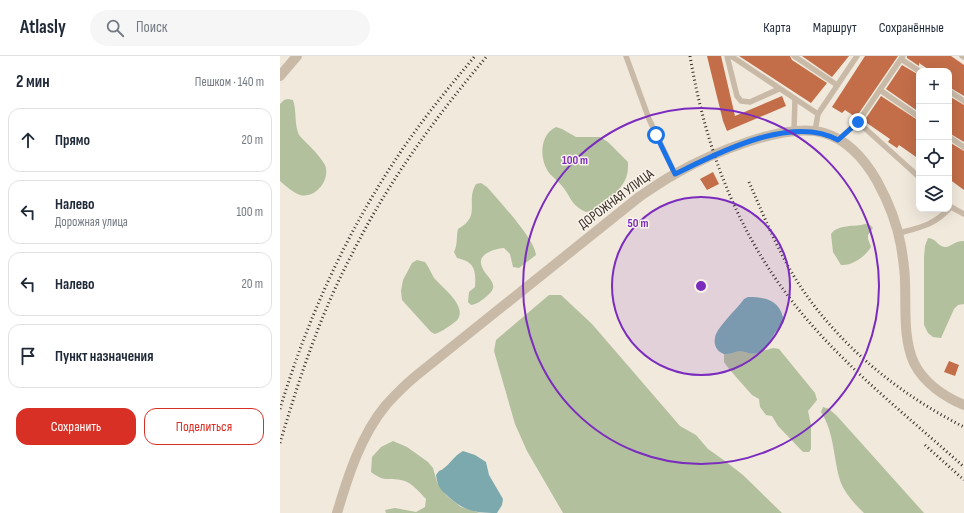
<!DOCTYPE html>
<html lang="ru">
<head>
<meta charset="utf-8">
<style>
  :root { --surface:#fff; --page:#f6f6f7; --text:#1f2937; --muted:#747a83; --line:#e0e1e3; --accent:#d93025 }
  body { margin:0; font-family:"Sofia Sans Condensed",sans-serif; background:var(--page); color:var(--text) }
  .controls { position:absolute; right:12px; top:12px; display:grid; overflow:hidden; border-radius:8px; box-shadow:0 4px 16px #0002 }
  .controls button { width:36px; height:36px; display:grid; place-items:center; padding:0; border:0; border-bottom:1px solid var(--line); background:var(--surface); color:var(--text); font:20px sans-serif }
  .stop { position:absolute; width:12px; height:12px; margin:-9px; border:3px solid #1a73e8; border-radius:50%; background:#fff }
  .stop.end { background:#1a73e8; border-color:#fff; box-shadow:0 1px 4px #0008 }
  .list { margin:0; padding:0; list-style:none }
  h2 { display:flex; justify-content:space-between; align-items:center; height:52px; margin:0; padding:0 16px; font-size:17px }
  h2 small { font-size:13px; font-weight:400; color:var(--muted) }
  .list li { display:grid; grid-template-columns:26px 1fr auto; gap:12px; align-items:center; box-sizing:border-box; height:64px; margin:0 8px 8px; padding:0 8px; border:1px solid var(--line); border-radius:12px }
  .list b { display:block; font-size:15px; white-space:nowrap }
  .list p { margin:0; font-size:13px; white-space:nowrap; color:var(--muted) }
  .list em { font-size:13px; font-style:normal; color:var(--muted) }
  .actions { display:flex; gap:8px; padding:12px 16px }
  .actions a { flex:1; padding:9px 0; border:1px solid var(--accent); border-radius:12px; text-align:center; font-size:14px; color:var(--accent) }
  .actions .main { background:var(--accent); color:#fff }
  .icon { flex:none; width:22px; height:22px; fill:none; stroke:currentColor; stroke-width:2; stroke-linecap:round; stroke-linejoin:round }
  .map { position:relative; flex:none; width:684px; height:457px; overflow:hidden }
  header { display:flex; align-items:center; gap:24px; box-sizing:border-box; height:56px; padding:0 20px; background:var(--surface); border-bottom:1px solid var(--line) }
  header strong { font-size:19px }
  nav { display:flex; gap:22px; margin-inline-start:auto; font-size:14px }
  .search { width:280px; height:36px; background:var(--page); display:flex; align-items:center; gap:10px; box-sizing:border-box; padding:0 14px; border-radius:22px; color:var(--muted); font-size:15px }
  main { display:flex }
  aside { flex:1; background:var(--surface) }
  .map>svg:first-child { display:block }
  .green { fill:#b2c09d }
  .water { fill:#7ca9ae }
  .building { fill:#c36e49 }
  .lines { fill:none; stroke-linecap:round; stroke-linejoin:round }
  .service { stroke:#c9baa8; stroke-width:5.5 }
  .tertiary { stroke:#c9baa8; stroke-width:10 }
  .rail { stroke:#362e28; stroke-width:3; stroke-dasharray:1 3; stroke-linecap:butt }
  .route { stroke:#1a73e8; stroke-width:5 }
  .ring { fill:none; stroke:#7b2cbf; stroke-width:2 }
  .labels { text-anchor:middle; dominant-baseline:central; stroke-width:3; stroke-linejoin:round; paint-order:stroke }
  .street-label { font-size:14px; fill:#362e28; stroke:#f9f3e9 }
  .centre { fill:#7b2cbf; stroke:#f9f3e9; stroke-width:2 }
  .ring-label { font-size:12px; text-anchor:middle; font-weight:bold; fill:#7b2cbf; stroke:#f9f3e9; stroke-width:3; stroke-linejoin:round; paint-order:stroke }
</style>
</head>
<body>
<header>
<strong>Atlasly</strong>
<div class="search"><svg class="icon" aria-label="search" viewBox="0 0 24 24"><circle cx="10" cy="10" r="6"/><path d="M15 15l6 6"/></svg>Поиск</div>
<nav><a>Карта</a><a>Маршрут</a><a>Сохранённые</a></nav>
</header>
<main>
<aside>
<h2>2 мин<small>Пешком · 140 m</small></h2>
<ul class="list">
<li><svg class="icon" aria-label="ahead" viewBox="0 0 24 24"><path d="M12 20V5M6 11l6-6 6 6"/></svg><div><b>Прямо</b></div><em>20 m</em></li>
<li><svg class="icon" aria-label="left" viewBox="0 0 24 24"><path d="M17 20v-9H6M10 6l-5 5 5 5"/></svg><div><b>Налево</b><p>Дорожная улица</p></div><em>100 m</em></li>
<li><svg class="icon" aria-label="left" viewBox="0 0 24 24"><path d="M17 20v-9H6M10 6l-5 5 5 5"/></svg><div><b>Налево</b></div><em>20 m</em></li>
<li><svg class="icon" aria-label="arrive" viewBox="0 0 24 24"><path d="M6 21V4h12l-3 4 3 4H6"/></svg><div><b>Пункт назначения</b></div></li>
</ul>
<div class="actions"><a class="main">Сохранить</a><a>Поделиться</a></div>
</aside>
<div class="map">
<svg width="684" height="457" viewBox="0 0 684 457">
  <rect width="100%" height="100%" fill="#f1e9dc"/>
  <!-- green -->
  <g class="green">
    <path d="M8,43L13,44C17,56 14,68 19,79C27,88 39,98 45,109C51,124 35,143 20,139C12,136 6,130 0,125V48L4,44Z"/>
    <path d="M276,71L282,73L296,81H320L328,86L348,106C348,112 348,117 346,122C341,135 320,154 306,156C291,149 292,143 283,131C279,126 274,122 270,118C259,104 259,79 276,71Z"/>
    <path d="M201,127L207,131C219,145 255,183 256,199L239,212L233,211L230,198L224,192C214,193 196,198 202,211C206,222 222,228 207,240C202,244 198,248 191,249L188,246L189,236L195,231C196,214 195,206 177,202L174,196C178,188 176,181 178,173C202,159 185,147 196,128Z"/>
    <path d="M585,168L590,169L593,172L588,179V183L591,191C586,200 572,210 561,209L553,196L551,178C558,168 575,171 585,168Z"/>
    <path d="M648,182C656,182 658,191 665,191C672,191 673,185 684,185V248L678,249L674,253L661,282L653,281L648,277L644,269V201L645,190Z"/>
    <path d="M137,204L145,206C149,211 151,217 154,222C162,231 187,250 178,263C177,265 173,267 171,269C165,273 161,276 155,278L151,276L122,244L121,235L123,224L132,207Z"/>
    <path d="M269,239H281L312,268L400,370L416,379L428,393L445,405L463,419L502,457H283L247,395L235,368L214,295L216,284Z"/>
    <path d="M493,292L499,293L535,337L537,344L528,355L531,369V393L529,396H523L498,370L492,360L486,359L480,351L479,343L472,339L449,313L444,306V298H449L455,295H461L473,298Z"/>
    <path d="M543,351L549,353L557,360L644,457H584C575,448 566,439 561,427C553,404 555,377 541,356Z"/>
    <path d="M113,385L127,391L148,406L153,412L157,426L166,439L181,451L200,457H106L105,454L115,452L136,456L145,451L146,443C139,436 132,426 121,424C105,421 106,427 91,416L92,401L101,391Z"/>
  </g>
  <!-- water -->
  <g class="water">
    <path d="M468,241C487,241 501,245 504,266C501,271 496,274 493,280C488,287 489,291 480,296C472,300 467,296 460,295C455,295 452,298 448,298C439,299 433,290 435,282C436,272 457,253 464,243Z"/>
    <path d="M183,395L195,399L206,406L209,419L223,443L222,449L217,457C197,457 186,456 170,442C161,434 158,432 156,419L159,415C168,412 173,400 183,395Z"/>
  </g>
  <!-- building -->
  <g class="building">
    <path d="M427,0H441L455,60L502,40L506,50L447,75L443,65Z"/>
    <path d="M459,0H510L512,4L547,27L531,47Z"/>
    <path d="M522,0H569L552,21Z"/>
    <path d="M585,0H618L577,60L575,59L574,60L565,54L562,57L552,51Z"/>
    <path d="M627,0H671L684,9V40L669,31V15H651L639,7V10L627,2Z"/>
    <path d="M622,9L639,19V56L606,33Z"/>
    <path d="M601,40L639,65V103L619,89L617,92L608,86L610,83L584,65Z"/>
    <path d="M669,40L684,49V86L669,77Z"/>
    <path d="M669,86L684,95V134L669,123Z"/>
    <path d="M433,116L439,128L427,134L420,123Z"/>
    <path d="M669,305L679,309L675,320L664,316Z"/>
  </g>
  <g class="lines">
    <!-- service -->
    <g class="service">
      <path d="M346,0L369,63L395,118"/>
      <path d="M447,0L457,40L461,45L470,46L499,33"/>
      <path d="M451,0L538,58"/>
      <path d="M514,0L557,29"/>
      <path d="M682,0L684,1"/>
      <path d="M621,3L639,15"/>
      <path d="M600,34L639,61"/>
      <path d="M669,35L684,45"/>
      <path d="M578,66L639,121"/>
      <path d="M514,75L515,43"/>
      <path d="M535,75L538,58L577,0"/>
      <path d="M669,81L684,91"/>
      <path d="M558,84L578,66L623,0"/>
      <path d="M619,177C642,171 654,169 671,151L684,158"/>
    </g>
    <!-- tertiary -->
    <g class="tertiary">
      <path d="M0,20L17,0"/>
      <path d="M57,457C68,420 81,379 106,349C116,338 126,328 137,319L359,141C371,133 382,125 395,118C428,99 506,65 544,77C568,84 585,104 597,125C608,145 617,167 621,190C623,202 625,214 625,226C626,252 623,283 634,307C644,327 665,341 684,349"/>
    </g>
    <!-- rail -->
    <g class="rail">
      <path d="M410,0C427,100 462,189 530,267C576,320 632,364 684,411"/>
      <path d="M469,126C482,156 495,188 512,217C552,284 615,336 684,371"/>
      <path d="M0,353C28,260 69,171 124,91C146,59 170,30 195,0"/>
      <path d="M0,387C19,323 40,259 71,200C107,127 155,62 207,0"/>
      <path d="M645,389L684,424"/>
    </g>
  </g>
  <g class="lines">
    <!-- route -->
    <path class="route" d="M376,79L395,118C438,97 512,58 558,84L578,66"/>
  </g>
  <!-- distance rings -->
  <circle cx="421" cy="230" r="89" fill="#7b2cbf" fill-opacity=".12"/>
  <g class="ring">
    <circle cx="421" cy="230" r="89"/>
    <circle cx="421" cy="230" r="178"/>
  </g>
  <g class="labels">
    <!-- street labels -->
    <g class="street-label">
      <text transform="translate(336 143) rotate(-37)">ДОРОЖНАЯ УЛИЦА</text>
    </g>
  </g>
  <circle cx="421" cy="230" r="6" class="centre"/>
  <g class="ring-label">
    <text x="295" y="108">100 m</text>
    <text x="358" y="171">50 m</text>
  </g>
</svg>
<div class="controls">
<button>+</button>
<button>−</button>
<button><svg class="icon" aria-label="locate" viewBox="0 0 24 24"><circle cx="12" cy="12" r="6"/><path d="M12 2v4M12 18v4M2 12h4M18 12h4"/></svg></button>
<button><svg class="icon" aria-label="layers" viewBox="0 0 24 24"><path d="M12 4l9 5-9 5-9-5zM3 14l9 5 9-5"/></svg></button>
</div>
<div class="stop" style="left:376px;top:79px"></div>
<div class="stop end" style="left:578px;top:66px"></div>
</div>
</main>
</body>
</html>
